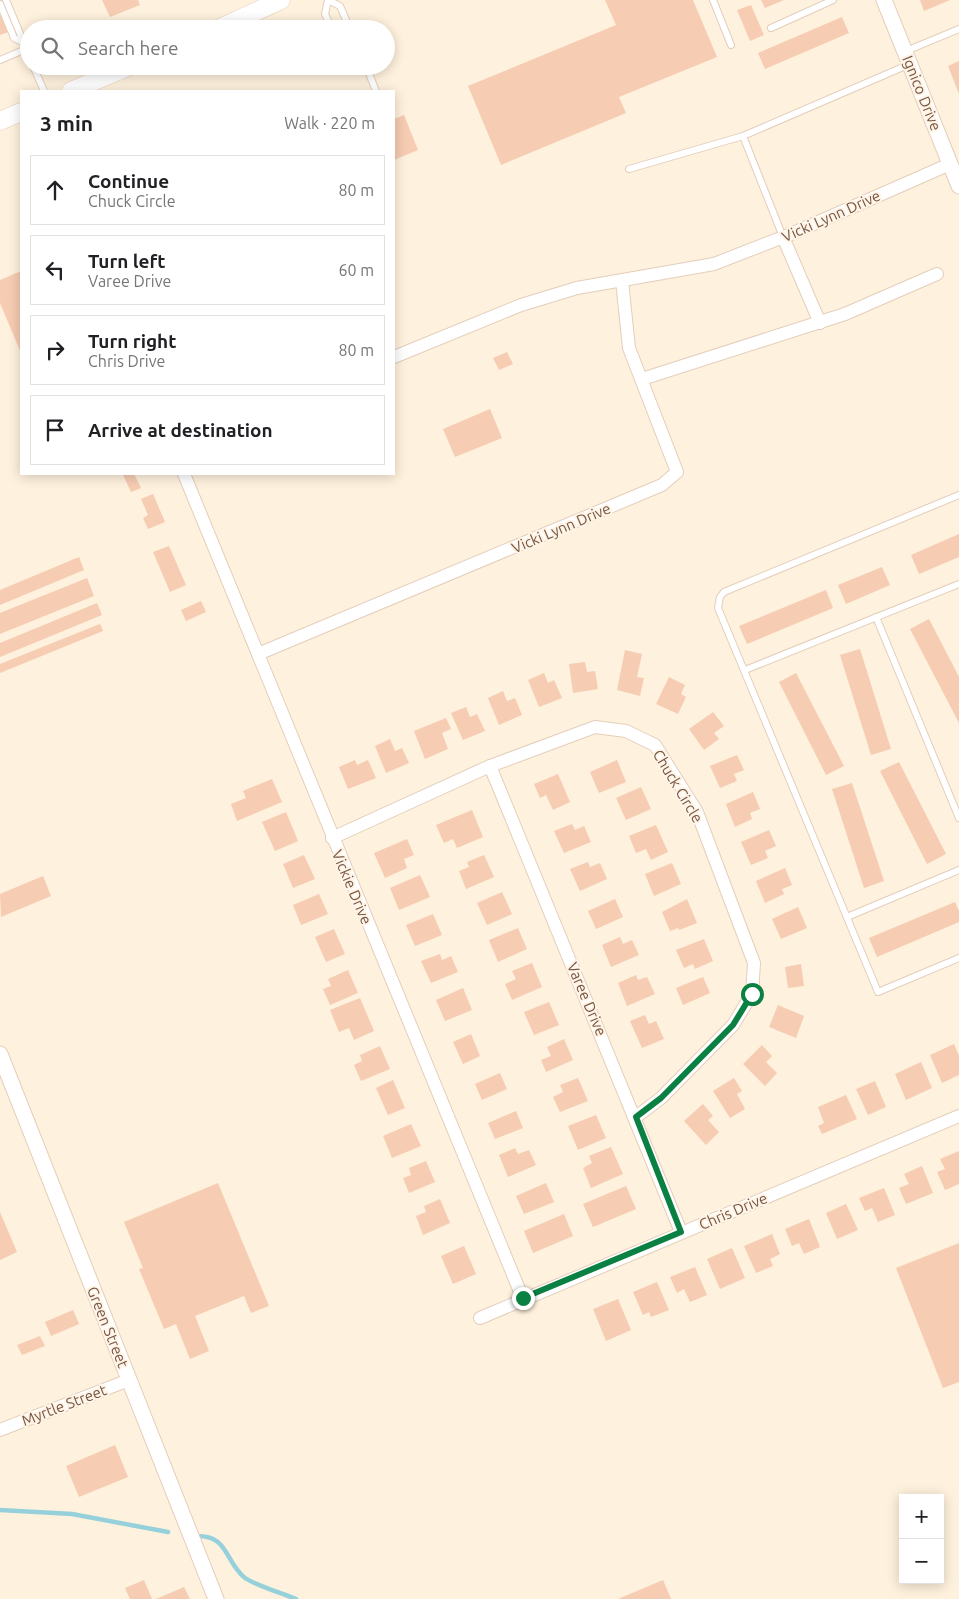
<!DOCTYPE html>
<html lang="en">
<head>
<meta charset="utf-8">
<style>
  :root { --surface:#fff; --page:#f2f2f2; --text:#202124; --muted:#757577; --line:#e0e0e0 }
  body { margin:0; font-family:Ubuntu,sans-serif; background:var(--page); color:var(--text) }
  .controls { position:absolute; right:15px; bottom:15px; display:grid; overflow:hidden; border-radius:0px; box-shadow:0 2px 12px #0003 }
  .controls button { width:45px; height:45px; display:grid; place-items:center; padding:0; border:0; border-bottom:1px solid var(--line); background:var(--surface); color:var(--text); font:25px sans-serif }
  .stop { position:absolute; width:15px; height:15px; margin:-11px; border:4px solid #0b8043; border-radius:50%; background:#fff }
  .stop.end { background:#0b8043; border-color:#fff; box-shadow:0 1px 5px #0008 }
  .list { margin:0; padding:0; list-style:none }
  h2 { display:flex; justify-content:space-between; align-items:center; height:65px; margin:0; padding:0 20px; font-size:21px }
  h2 small { font-size:16px; font-weight:400; color:var(--muted) }
  .list li { display:grid; grid-template-columns:32px 1fr auto; gap:15px; align-items:center; box-sizing:border-box; height:70px; margin:0 10px 10px; padding:0 10px; border:1px solid var(--line); border-radius:0px }
  .list b { display:block; font-size:19px; white-space:nowrap }
  .list p { margin:0; font-size:16px; white-space:nowrap; color:var(--muted) }
  .list em { font-size:16px; font-style:normal; color:var(--muted) }
  .icon { flex:none; width:28px; height:28px; fill:none; stroke:currentColor; stroke-width:2; stroke-linecap:round; stroke-linejoin:round }
  .map { position:relative; flex:none; width:959px; height:1599px; overflow:hidden }
  .search { position:absolute; background:var(--surface); box-shadow:0 2px 12px #0003; left:20px; top:20px; width:375px; height:55px; display:flex; align-items:center; gap:12px; box-sizing:border-box; padding:0 18px; border-radius:28px; color:var(--muted); font-size:19px }
  .panel { position:absolute; background:var(--surface); box-shadow:0 2px 12px #0003; left:20px; top:90px; width:375px; height:385px; border-radius:0px }
  .map>svg:first-child { display:block }
  .lines { fill:none; stroke-linecap:round; stroke-linejoin:round }
  .stream { stroke:#96d1db; stroke-width:4.5 }
  .building { fill:#f6ccb2 }
  .service-casing { stroke:#e4cebb; stroke-width:8 }
  .minor-casing { stroke:#e4cebb; stroke-width:14 }
  .tertiary-casing { stroke:#e4cebb; stroke-width:17 }
  .secondary-casing { stroke:#eacfb8; stroke-width:19 }
  .service { stroke:#fff; stroke-width:6 }
  .minor { stroke:#fff; stroke-width:12 }
  .tertiary { stroke:#fff; stroke-width:15 }
  .secondary { stroke:#fff; stroke-width:18 }
  .route { stroke:#0b8043; stroke-width:6 }
  .labels { text-anchor:middle; dominant-baseline:central; stroke-width:4; stroke-linejoin:round; paint-order:stroke }
  .street-label { font-size:15px; fill:#755544; stroke:#fff4e5 }
</style>
</head>
<body>
<div class="map">
<svg width="959" height="1599" viewBox="0 0 959 1599">
  <rect width="100%" height="100%" fill="#fef1dd"/>
  <g class="lines">
    <!-- stream -->
    <g class="stream">
      <path d="M0,1510L72,1514L168,1532"/>
      <path d="M194,1536C229,1534 224,1561 245,1578C255,1585 284,1594 296,1599"/>
    </g>
  </g>
  <!-- building -->
  <g class="building">
    <path d="M102,0H138L140,5L110,17Z"/>
    <path d="M605,0H693L717,57L619,97L626,113L501,165L468,86L616,25Z"/>
    <path d="M761,0H784L765,8Z"/>
    <path d="M920,0H950L924,11Z"/>
    <path d="M751,5L764,35L750,41L737,10Z"/>
    <path d="M0,14L8,32L0,35Z"/>
    <path d="M842,17L849,33L765,69L758,53Z"/>
    <path d="M959,61V94L948,66Z"/>
    <path d="M404,115L418,150L394,160V119Z"/>
    <path d="M21,271V353L0,303V280Z"/>
    <path d="M507,352L513,364L499,370L493,358Z"/>
    <path d="M490,409L502,438L455,457L443,429Z"/>
    <path d="M134,474L141,488L131,492L123,475Z"/>
    <path d="M153,494L165,522L148,529L143,518L148,515L141,499Z"/>
    <path d="M959,534V557L919,574L911,555Z"/>
    <path d="M169,546L186,585L170,592L153,552Z"/>
    <path d="M79,557L84,570L0,605V590Z"/>
    <path d="M882,567L890,585L846,604L838,585Z"/>
    <path d="M87,578L94,596L0,634V613Z"/>
    <path d="M826,590L833,608L747,644L739,626Z"/>
    <path d="M201,601L206,612L186,621L181,610Z"/>
    <path d="M97,603L102,615L0,657V643Z"/>
    <path d="M929,619L959,677V723L910,629Z"/>
    <path d="M100,624L103,631L0,673V664Z"/>
    <path d="M860,649L891,749L871,755L840,655Z"/>
    <path d="M625,650L642,654L637,677L644,678L640,696L617,690Z"/>
    <path d="M585,662L587,672L595,671L598,689L573,693L569,664Z"/>
    <path d="M544,673L548,683L554,680L562,698L539,707L528,680Z"/>
    <path d="M796,673L844,766L826,775L779,682Z"/>
    <path d="M669,677L685,685L681,694L686,697L678,714L656,704Z"/>
    <path d="M503,691L507,701L515,698L522,715L499,725L488,698Z"/>
    <path d="M466,707L470,717L477,714L485,731L463,740L451,713Z"/>
    <path d="M713,712L724,726L714,733L719,739L704,750L689,729Z"/>
    <path d="M446,718L451,729L442,733L448,749L425,759L414,731Z"/>
    <path d="M390,739L395,751L402,748L409,763L386,773L375,746Z"/>
    <path d="M737,755L744,770L734,774L737,781L720,788L710,766Z"/>
    <path d="M355,760L357,765L368,760L376,778L348,789L339,767Z"/>
    <path d="M617,760L626,782L599,793L590,772Z"/>
    <path d="M899,762L946,854L927,864L880,771Z"/>
    <path d="M558,774L570,802L553,810L546,795L540,798L534,784Z"/>
    <path d="M272,779L282,802L237,821L231,804L246,798L243,791Z"/>
    <path d="M852,783L884,881L864,888L832,789Z"/>
    <path d="M641,787L651,809L626,820L616,798Z"/>
    <path d="M753,792L760,809L750,813L752,819L735,827L726,804Z"/>
    <path d="M472,810L483,837L457,848L453,839L444,843L436,825Z"/>
    <path d="M286,812L298,841L275,851L262,822Z"/>
    <path d="M572,824L575,830L584,826L591,842L564,853L554,831Z"/>
    <path d="M656,825L668,852L651,860L646,849L636,853L629,836Z"/>
    <path d="M769,830L776,846L765,851L768,858L751,865L741,842Z"/>
    <path d="M407,839L414,855L404,859L407,868L385,878L374,853Z"/>
    <path d="M304,855L315,879L293,888L283,864Z"/>
    <path d="M484,855L494,877L466,889L459,871L469,867L467,862Z"/>
    <path d="M588,862L590,867L600,863L607,879L580,891L570,869Z"/>
    <path d="M672,863L681,884L654,896L645,874Z"/>
    <path d="M785,868L792,885L782,889L784,894L765,903L756,881Z"/>
    <path d="M420,875L430,897L399,910L390,888Z"/>
    <path d="M43,876L51,896L1,917L0,894Z"/>
    <path d="M502,892L512,914L487,925L477,903Z"/>
    <path d="M319,894L328,914L301,925L293,905Z"/>
    <path d="M615,899L623,917L596,929L588,911Z"/>
    <path d="M687,899L697,923L679,930L678,928L670,931L662,912Z"/>
    <path d="M955,902L959,911V922L877,957L869,938Z"/>
    <path d="M798,907L807,928L781,939L772,919Z"/>
    <path d="M433,914L442,935L415,946L406,925Z"/>
    <path d="M518,928L527,949L498,962L489,940Z"/>
    <path d="M334,929L345,954L326,962L315,937Z"/>
    <path d="M620,937L623,944L632,940L639,955L611,967L602,945Z"/>
    <path d="M704,939L713,961L695,969L693,964L684,968L676,950Z"/>
    <path d="M440,954L442,960L451,956L458,972L431,983L421,961Z"/>
    <path d="M532,963L542,987L512,1000L505,984L516,979L512,971Z"/>
    <path d="M801,964L804,986L788,988L785,967Z"/>
    <path d="M348,970L358,993L330,1005L323,989L331,986L328,979Z"/>
    <path d="M636,975L638,980L647,977L655,994L627,1006L618,983Z"/>
    <path d="M703,977L710,993L683,1005L676,988Z"/>
    <path d="M463,988L472,1010L445,1021L436,1000Z"/>
    <path d="M360,998L374,1031L354,1040L349,1028L339,1032L330,1010Z"/>
    <path d="M549,1002L559,1025L534,1035L524,1012Z"/>
    <path d="M778,1005L804,1016L796,1038L769,1027Z"/>
    <path d="M645,1015L649,1024L656,1021L664,1039L642,1048L630,1021Z"/>
    <path d="M471,1034L480,1056L463,1064L453,1042Z"/>
    <path d="M564,1039L573,1060L546,1072L541,1060L551,1056L547,1047Z"/>
    <path d="M954,1044L959,1056V1075L942,1083L930,1055Z"/>
    <path d="M762,1045L772,1056L766,1062L777,1073L765,1086L743,1064Z"/>
    <path d="M380,1046L390,1069L361,1081L354,1065L362,1061L360,1055Z"/>
    <path d="M921,1062L932,1088L906,1100L895,1074Z"/>
    <path d="M500,1073L507,1089L482,1100L475,1084Z"/>
    <path d="M578,1078L588,1101L560,1112L553,1097L563,1092L560,1085Z"/>
    <path d="M734,1078L742,1091L737,1094L745,1109L730,1118L713,1091Z"/>
    <path d="M393,1080L405,1108L388,1115L376,1088Z"/>
    <path d="M875,1081L886,1107L868,1115L856,1089Z"/>
    <path d="M846,1095L857,1119L822,1134L818,1126L824,1123L818,1107Z"/>
    <path d="M703,1104L713,1116L708,1120L719,1132L706,1145L684,1121Z"/>
    <path d="M516,1111L523,1128L495,1139L488,1123Z"/>
    <path d="M596,1115L606,1138L578,1150L568,1126Z"/>
    <path d="M411,1124L421,1146L392,1158L383,1136Z"/>
    <path d="M611,1147L623,1174L591,1188L583,1168L592,1163L589,1156Z"/>
    <path d="M515,1148L518,1154L529,1150L536,1165L508,1177L499,1155Z"/>
    <path d="M959,1151V1184L945,1190L937,1172L945,1169L940,1159Z"/>
    <path d="M426,1161L435,1182L409,1193L403,1178L411,1175L409,1168Z"/>
    <path d="M922,1166L933,1193L906,1204L899,1188L909,1184L904,1174Z"/>
    <path d="M218,1183L269,1306L251,1313L244,1296L195,1316L209,1351L190,1359L176,1324L164,1329L139,1269L143,1268L124,1222Z"/>
    <path d="M546,1183L554,1202L524,1214L516,1196Z"/>
    <path d="M626,1186L636,1209L593,1227L583,1204Z"/>
    <path d="M884,1188L895,1215L878,1222L872,1208L865,1211L859,1198Z"/>
    <path d="M440,1199L450,1223L423,1235L416,1216L426,1212L424,1206Z"/>
    <path d="M846,1204L858,1230L837,1239L826,1213Z"/>
    <path d="M0,1212L17,1252L0,1260Z"/>
    <path d="M564,1214L573,1236L533,1253L524,1231Z"/>
    <path d="M809,1219L820,1247L804,1254L799,1243L792,1246L785,1229Z"/>
    <path d="M772,1234L780,1254L770,1259L773,1266L756,1273L744,1246Z"/>
    <path d="M959,1243V1382L943,1388L896,1268Z"/>
    <path d="M464,1246L476,1274L453,1284L441,1256Z"/>
    <path d="M732,1248L745,1278L720,1289L707,1259Z"/>
    <path d="M695,1267L707,1295L690,1302L684,1289L677,1293L670,1277Z"/>
    <path d="M657,1282L669,1310L651,1317L649,1312L643,1315L633,1292Z"/>
    <path d="M618,1299L631,1330L606,1341L593,1309Z"/>
    <path d="M73,1310L79,1324L51,1336L45,1322Z"/>
    <path d="M40,1336L45,1346L22,1355L17,1345Z"/>
    <path d="M115,1445L128,1477L79,1497L66,1466Z"/>
    <path d="M144,1580L152,1599H130L125,1588Z"/>
    <path d="M663,1580L671,1599H618Z"/>
    <path d="M184,1587L190,1599H156Z"/>
  </g>
  <g class="lines">
    <!-- service casing -->
    <g class="service-casing">
      <g id="service">
        <path d="M6,0L29,55"/>
        <path d="M328,0L340,6L350,29"/>
        <path d="M328,0L325,14L332,29"/>
        <path d="M713,0L731,45"/>
        <path d="M0,4L14,38L24,43"/>
        <path d="M771,28L833,0"/>
        <path d="M906,51L959,29"/>
        <path d="M0,60L26,49"/>
        <path d="M33,66L44,91"/>
        <path d="M366,66L376,91"/>
        <path d="M743,136L783,237"/>
        <path d="M629,169L743,136L910,64"/>
        <path d="M959,495L724,592L720,597L718,608L878,992L959,958"/>
        <path d="M876,617L959,818"/>
        <path d="M745,670L959,584"/>
        <path d="M847,917L959,870"/>
      </g>
    </g>
    <!-- minor casing -->
    <g class="minor-casing">
      <g id="minor">
        <path d="M783,237L820,323"/>
        <path d="M394,357L521,305L577,288L714,264L791,234L950,164"/>
        <path d="M642,379L845,314L937,274"/>
        <path d="M184,474L523,1299"/>
        <path d="M258,654L662,485L677,472L629,348L622,281"/>
        <path d="M490,766L681,1232"/>
        <path d="M332,838L490,766L595,727L626,731L655,745L697,812L754,963L752,994L733,1025L661,1098L636,1117"/>
        <path d="M480,1318L959,1116"/>
        <path d="M0,1430L129,1380"/>
      </g>
    </g>
    <!-- tertiary casing -->
    <g class="tertiary-casing">
      <g id="tertiary">
        <path d="M884,0L959,186"/>
        <path d="M0,1054L216,1599"/>
      </g>
    </g>
    <!-- secondary casing -->
    <g class="secondary-casing">
      <g id="secondary">
        <path d="M218,29L281,0"/>
        <path d="M71,91L130,66"/>
        <path d="M0,121L21,112"/>
      </g>
    </g>
    <!-- service -->
    <use href="#service" class="service"/>
    <!-- minor -->
    <use href="#minor" class="minor"/>
    <!-- tertiary -->
    <use href="#tertiary" class="tertiary"/>
    <!-- secondary -->
    <use href="#secondary" class="secondary"/>
  </g>
  <g class="lines">
    <!-- route -->
    <path class="route" d="M523,1298L681,1232L636,1117L661,1098L733,1025L752,994"/>
  </g>
  <g class="labels">
    <!-- street labels -->
    <g class="street-label">
      <text transform="translate(922 93) rotate(68)">Ignico Drive</text>
      <text transform="translate(831 216) rotate(-24)">Vicki Lynn Drive</text>
      <text transform="translate(561 528) rotate(-23)">Vicki Lynn Drive</text>
      <text transform="translate(678 786) rotate(59)">Chuck Circle</text>
      <text transform="translate(352 887) rotate(67)">Vickie Drive</text>
      <text transform="translate(587 999) rotate(67)">Varee Drive</text>
      <text transform="translate(733 1211) rotate(-23)">Chris Drive</text>
      <text transform="translate(108 1327) rotate(68)">Green Street</text>
      <text transform="translate(64 1405) rotate(-21)">Myrtle Street</text>
    </g>
  </g>
</svg>
<div class="controls">
<button>+</button>
<button>−</button>
</div>
<div class="stop" style="left:752px;top:994px"></div>
<div class="stop end" style="left:523px;top:1298px"></div>
<div class="search"><svg class="icon" aria-label="search" viewBox="0 0 24 24"><circle cx="10" cy="10" r="6"/><path d="M15 15l6 6"/></svg>Search here</div>
<section class="panel">
<h2>3 min<small>Walk · 220 m</small></h2>
<ul class="list">
<li><svg class="icon" aria-label="ahead" viewBox="0 0 24 24"><path d="M12 20V5M6 11l6-6 6 6"/></svg><div><b>Continue</b><p>Chuck Circle</p></div><em>80 m</em></li>
<li><svg class="icon" aria-label="left" viewBox="0 0 24 24"><path d="M17 20v-9H6M10 6l-5 5 5 5"/></svg><div><b>Turn left</b><p>Varee Drive</p></div><em>60 m</em></li>
<li><svg class="icon" aria-label="right" viewBox="0 0 24 24"><path d="M7 20v-9h11M14 6l5 5-5 5"/></svg><div><b>Turn right</b><p>Chris Drive</p></div><em>80 m</em></li>
<li><svg class="icon" aria-label="arrive" viewBox="0 0 24 24"><path d="M6 21V4h12l-3 4 3 4H6"/></svg><div><b>Arrive at destination</b></div></li>
</ul>
</section>
</div>
</body>
</html>
